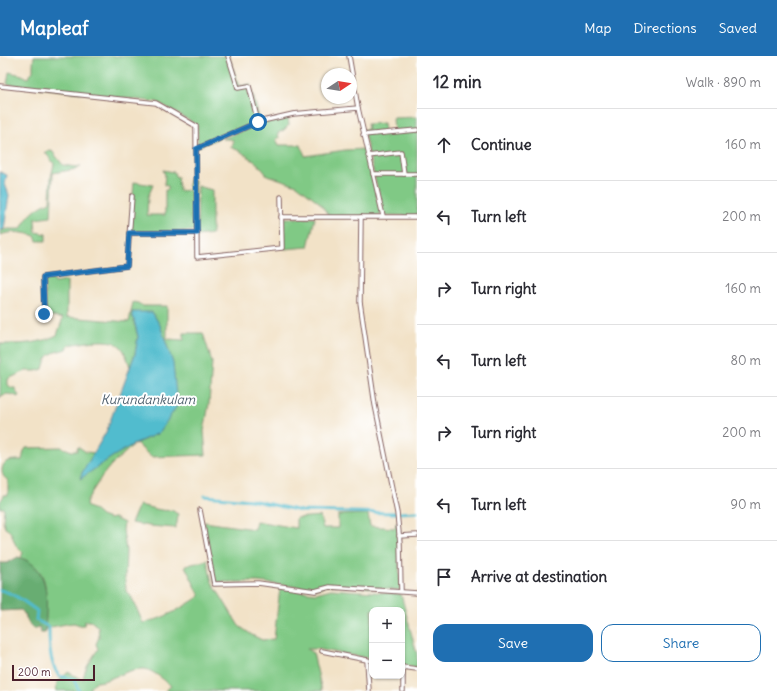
<!DOCTYPE html>
<html lang="en">
<head>
<meta charset="utf-8">
<style>
  :root { --surface:#fff; --page:#f7f7f7; --text:#2b2b33; --muted:#7c7c81; --line:#e1e1e2; --accent:#1f6fb2 }
  body { margin:0; font-family:Delius,sans-serif; background:var(--page); color:var(--text) }
  .controls { position:absolute; right:12px; bottom:12px; display:grid; overflow:hidden; border-radius:8px; box-shadow:0 1px 3px #0004 }
  .controls button { width:36px; height:36px; display:grid; place-items:center; padding:0; border:0; border-bottom:1px solid var(--line); background:var(--surface); color:var(--text); font:20px sans-serif }
  .compass { position:absolute; left:321px; top:12px; width:36px; height:36px; border-radius:50%; background:var(--surface); box-shadow:0 1px 3px #0004; rotate:78deg }
  .scale { position:absolute; left:12px; bottom:10px; width:83px; box-sizing:border-box; padding-left:4px; border:2px solid #4a1f2b; border-top:0; font-size:11px; line-height:14px; white-space:nowrap; color:#4a1f2b; -webkit-text-stroke:3px #fff; paint-order:stroke }
  .stop { position:absolute; width:12px; height:12px; margin:-9px; border:3px solid #1f6fb2; border-radius:50%; background:#fff }
  .stop.end { background:#1f6fb2; border-color:#fff; box-shadow:0 1px 4px #0008 }
  .list { margin:0; padding:0; list-style:none }
  h2 { display:flex; justify-content:space-between; align-items:center; height:52px; margin:0; padding:0 16px; font-size:17px }
  h2 small { font-size:13px; font-weight:400; color:var(--muted) }
  .list li { display:grid; grid-template-columns:26px 1fr auto; gap:12px; align-items:center; box-sizing:border-box; height:72px; padding:0 16px; border-top:1px solid var(--line) }
  .list b { display:block; font-size:15px; white-space:nowrap }
  .list em { font-size:13px; font-style:normal; color:var(--muted) }
  .actions { display:flex; gap:8px; padding:12px 16px }
  .actions a { flex:1; padding:9px 0; border:1px solid var(--accent); border-radius:12px; text-align:center; font-size:14px; color:var(--accent) }
  .actions .main { background:var(--accent); color:#fff }
  .icon { flex:none; width:22px; height:22px; fill:none; stroke:currentColor; stroke-width:2; stroke-linecap:round; stroke-linejoin:round }
  .map { position:relative; flex:none; width:417px; height:635px; overflow:hidden }
  header { display:flex; align-items:center; gap:24px; box-sizing:border-box; height:56px; padding:0 20px; background:var(--accent); color:#fff }
  header strong { font-size:19px }
  nav { display:flex; gap:22px; margin-inline-start:auto; font-size:14px }
  main { display:flex }
  aside { flex:1; background:var(--surface) }
  .map>svg:first-child { display:block }
  .green { fill:#80c985; stroke:#657458 }
  .forest { fill:#68ad72; stroke:#59664e }
  .water { fill:#51bcce; stroke:#4e6e7c }
  .lines { fill:none; stroke-linecap:round; stroke-linejoin:round }
  .canal { stroke:#51bcce; stroke-width:3 }
  .minor-casing { stroke:#856362; stroke-width:5.5 }
  .minor { stroke:#fff; stroke-width:3.5 }
  .route { stroke:#1f6fb2; stroke-width:5 }
  .labels { text-anchor:middle; dominant-baseline:central; stroke-width:4; stroke-linejoin:round; paint-order:stroke }
  .water-label { font-size:13px; font-style:italic; fill:#4d5e6c; stroke:#fff }
</style>
</head>
<body>
<header>
<strong>Mapleaf</strong>
<nav><a>Map</a><a>Directions</a><a>Saved</a></nav>
</header>
<main>
<div class="map">
<svg width="417" height="635" viewBox="0 0 417 635">
  <rect width="100%" height="100%" fill="#fff"/>
  <filter id="ink" filterUnits="userSpaceOnUse"><feTurbulence type="fractalNoise" baseFrequency=".025" numOctaves="2"/><feDisplacementMap in="SourceGraphic" scale="8" xChannelSelector="R" yChannelSelector="G"/><feConvolveMatrix kernelMatrix="1 2 1 2 8 2 1 2 1" color-interpolation-filters="sRGB"/></filter>
  <filter id="wash" filterUnits="userSpaceOnUse"><feTurbulence type="fractalNoise" baseFrequency=".012" numOctaves="4" result="noise"/><feDisplacementMap in="SourceGraphic" scale="16" xChannelSelector="R" yChannelSelector="G"/><feGaussianBlur stdDeviation="0.9" result="paint"/><feColorMatrix in="noise" values="0 0 0 0 0 0 0 0 0 0 0 0 0 0 0 0 0 1.4 0 .05"/><feComposite in="paint" operator="in"/></filter>
  <g filter="url(#wash)">
    <rect width="100%" height="100%" fill="#f2e2c7"/>
    <!-- green -->
    <g class="green">
      <path d="M34,0H229L239,30L250,28L260,65L198,91L197,69L157,46L7,28L9,16L22,19L28,22L33,15V8Z"/>
      <path d="M288,61L289,69L284,74L278,77L279,82L276,83L279,89H301L305,100L345,94L365,93L381,159L368,160H329L320,147L297,129L267,119L258,108L240,95L230,91L233,89V84L229,83H222L259,68Z"/>
      <path d="M417,61V160L384,159L363,74L368,73L367,68L384,67L385,76L394,75L393,62Z"/>
      <path d="M52,95L63,109L75,111L81,110L77,113L53,117L51,161L35,163L36,176L46,178V185H37L35,180C23,176 12,175 0,179V175L8,173H21C27,160 37,151 50,146L51,121L54,108L45,96Z"/>
      <path d="M163,114L174,116L175,120L178,121L179,135L188,134L189,124H195L194,175L130,176L134,126L153,129L148,141L147,159H165V134H168V130L164,129L165,119Z"/>
      <path d="M198,130L212,134V178L197,180Z"/>
      <path d="M284,162H315L308,191L285,193L284,190L283,165Z"/>
      <path d="M52,221L54,227L67,225V261L129,266L133,246L138,247L143,250H167V283L184,284V277H203L212,306L209,348L204,375L206,399L151,401L136,387L111,409L102,420L87,444L86,450L94,454L101,460L109,463L114,462L124,467L123,474L126,495L125,521L126,534L132,542L143,567C164,563 182,552 200,540L185,510L207,504L212,526L239,570L252,579L262,584L274,583L280,532L316,537L331,533L401,538L417,599V612L402,609V554H372V603L317,593H307L313,597L322,635H165L171,630C166,625 152,614 145,613C130,612 117,621 103,625C100,626 97,625 94,627C91,629 90,632 89,635H56L57,627L68,616L83,624C84,613 92,603 98,593L96,588L99,581L98,571L91,565H85L84,569C80,570 78,568 74,567C69,567 52,571 47,572L45,577C45,568 45,558 46,549C46,524 45,514 21,502L23,496C9,487 17,478 5,472L3,465L4,452H0V445L2,443L4,439H8V424C0,421 0,408 8,405C12,404 17,404 22,404L24,395L26,392L61,391L72,395H77V392L79,391L86,396L95,397L82,417L136,387L159,377L165,285L160,269L132,257L138,281L135,298L130,311C128,305 125,295 121,291C111,280 82,287 69,289L67,293C51,297 47,297 43,313L36,315H26L8,323V329L12,332H15L17,337L19,339L18,341C12,338 7,337 1,340L0,342V287L2,288C21,288 39,288 57,279L63,262L46,259L44,222Z"/>
      <path d="M139,449C150,451 162,456 172,454L176,457L178,458L177,467L175,472L149,470L131,467Z"/>
      <path d="M368,458L370,470L395,472L396,467H398L400,534L330,529L315,533L258,526H215L204,466L254,473L256,465L296,472V462L320,460L323,472H338V459Z"/>
    </g>
    <!-- forest -->
    <path class="forest" d="M18,501C54,511 46,549 45,577H41L39,571L33,573C25,565 27,559 21,554L0,555V507H7Z"/>
    <!-- water -->
    <g class="water">
      <path d="M0,116L7,119L5,128L9,139L4,173L0,175Z"/>
      <path d="M132,256H152L160,269L173,307L177,350L159,377L136,387L112,401L80,423L82,417L106,376L135,298L138,281Z"/>
    </g>
    <g class="lines">
      <!-- canal -->
      <g class="canal">
        <path d="M205,440L251,444L301,455L397,457L417,456"/>
        <path d="M0,534C14,537 26,547 37,555L36,564L49,571C49,587 49,606 59,620L74,623L79,635"/>
      </g>
    </g>
  </g>
  <g filter="url(#ink)">
    <g class="lines">
      <!-- minor casing -->
      <g class="minor-casing">
        <g id="minor">
          <path d="M228,0L238,32L249,30L258,66"/>
          <path d="M349,0L358,52"/>
          <path d="M0,30L156,47L196,70L197,201L282,192L281,141"/>
          <path d="M363,79L417,74"/>
          <path d="M196,93L258,66L293,58L358,52L383,160"/>
          <path d="M368,100L401,96L404,118"/>
          <path d="M373,118H417"/>
          <path d="M281,161H417"/>
          <path d="M361,161L360,246L375,349L397,457L400,487L401,535"/>
          <path d="M129,177H197"/>
          <path d="M44,258L43,221L127,210L132,140"/>
          <path d="M200,454L214,528L258,527L315,535L330,531L417,537"/>
          <path d="M399,480L417,479"/>
          <path d="M322,595L372,605"/>
          <path d="M367,604L369,635"/>
          <path d="M402,611L417,613"/>
          <path d="M403,635V611"/>
        </g>
      </g>
      <!-- minor -->
      <use href="#minor" class="minor"/>
    </g>
  </g>
  <g class="lines" filter="url(#ink)">
    <!-- route -->
    <path class="route" d="M44,258L43,221L127,210L129,177H197L196,93L258,66"/>
  </g>
  <g class="labels">
    <!-- water labels -->
    <g class="water-label">
      <text x="148" y="343">Kurundankulam</text>
    </g>
  </g>
</svg>
<div class="controls">
<button>+</button>
<button>−</button>
</div>
<svg class="compass" viewBox="-18 -18 36 36"><path d="M0-13l5 13h-10z" fill="#e53935"/><path d="M0 13l5-13h-10z" fill="#7c7c81"/></svg>
<div class="scale">200 m</div>
<div class="stop" style="left:258px;top:66px"></div>
<div class="stop end" style="left:44px;top:258px"></div>
</div>
<aside>
<h2>12 min<small>Walk · 890 m</small></h2>
<ul class="list">
<li><svg class="icon" aria-label="ahead" viewBox="0 0 24 24"><path d="M12 20V5M6 11l6-6 6 6"/></svg><div><b>Continue</b></div><em>160 m</em></li>
<li><svg class="icon" aria-label="left" viewBox="0 0 24 24"><path d="M17 20v-9H6M10 6l-5 5 5 5"/></svg><div><b>Turn left</b></div><em>200 m</em></li>
<li><svg class="icon" aria-label="right" viewBox="0 0 24 24"><path d="M7 20v-9h11M14 6l5 5-5 5"/></svg><div><b>Turn right</b></div><em>160 m</em></li>
<li><svg class="icon" aria-label="left" viewBox="0 0 24 24"><path d="M17 20v-9H6M10 6l-5 5 5 5"/></svg><div><b>Turn left</b></div><em>80 m</em></li>
<li><svg class="icon" aria-label="right" viewBox="0 0 24 24"><path d="M7 20v-9h11M14 6l5 5-5 5"/></svg><div><b>Turn right</b></div><em>200 m</em></li>
<li><svg class="icon" aria-label="left" viewBox="0 0 24 24"><path d="M17 20v-9H6M10 6l-5 5 5 5"/></svg><div><b>Turn left</b></div><em>90 m</em></li>
<li><svg class="icon" aria-label="arrive" viewBox="0 0 24 24"><path d="M6 21V4h12l-3 4 3 4H6"/></svg><div><b>Arrive at destination</b></div></li>
</ul>
<div class="actions"><a class="main">Save</a><a>Share</a></div>
</aside>
</main>
</body>
</html>
